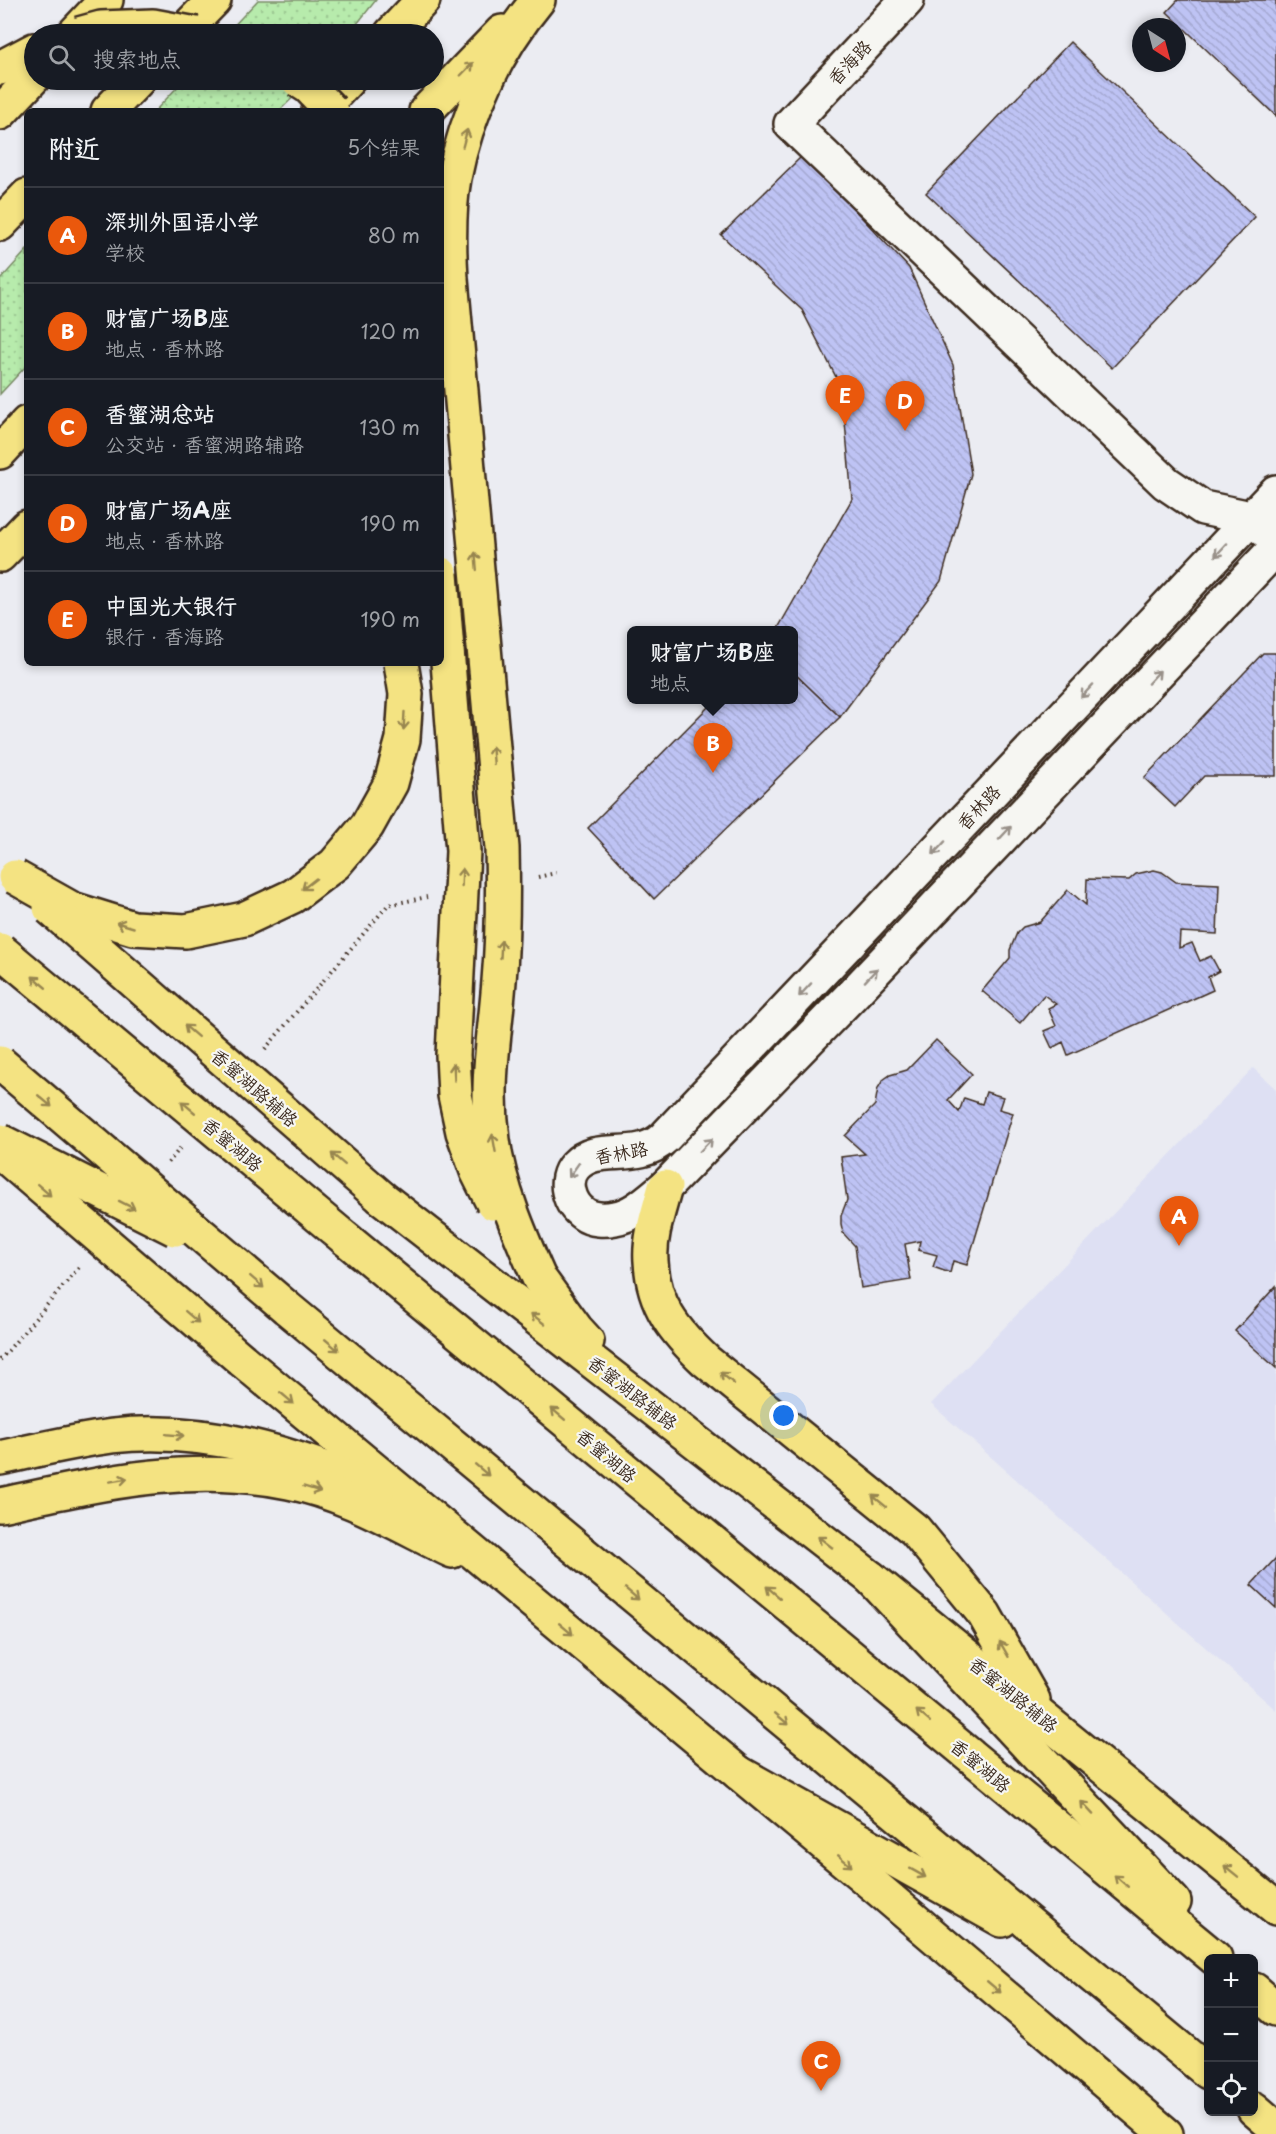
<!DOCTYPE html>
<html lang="zh">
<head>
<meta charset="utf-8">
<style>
  :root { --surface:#171b24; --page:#242831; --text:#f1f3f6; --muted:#9ea1a6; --line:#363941; --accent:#ea580c }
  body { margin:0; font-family:"Playpen Sans","LXGW WenKai TC",sans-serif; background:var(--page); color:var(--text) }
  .controls { position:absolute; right:18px; bottom:18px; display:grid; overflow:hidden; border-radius:9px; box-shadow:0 3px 9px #0003 }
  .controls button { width:54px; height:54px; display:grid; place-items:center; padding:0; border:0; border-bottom:2px solid var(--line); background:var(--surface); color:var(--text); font:30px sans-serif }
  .compass { position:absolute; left:1132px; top:18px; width:54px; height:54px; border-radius:50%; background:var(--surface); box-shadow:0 3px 9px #0003; rotate:144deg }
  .you { position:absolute; left:784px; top:1416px; width:21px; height:21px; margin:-15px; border:4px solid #fff; border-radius:50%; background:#1a73e8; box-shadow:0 0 0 9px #1a73e833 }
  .badge { display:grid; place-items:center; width:39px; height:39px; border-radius:50%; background:var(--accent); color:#fff; font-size:20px; font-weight:700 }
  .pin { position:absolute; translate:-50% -50px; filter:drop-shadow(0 2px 3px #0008) }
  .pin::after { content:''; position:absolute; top:32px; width:21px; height:18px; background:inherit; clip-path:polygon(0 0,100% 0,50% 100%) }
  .popup { position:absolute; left:627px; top:626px; width:171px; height:78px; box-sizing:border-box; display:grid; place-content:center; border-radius:9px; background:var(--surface); filter:drop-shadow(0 2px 4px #0005); font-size:20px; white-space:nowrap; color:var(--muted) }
  .popup b { font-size:22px; color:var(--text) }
  .popup::after { content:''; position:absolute; left:50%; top:100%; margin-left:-12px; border:12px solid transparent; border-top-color:var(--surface) }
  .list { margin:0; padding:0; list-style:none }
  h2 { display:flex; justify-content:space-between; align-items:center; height:78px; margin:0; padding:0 24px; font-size:26px }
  h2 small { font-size:20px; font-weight:400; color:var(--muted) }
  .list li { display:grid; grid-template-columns:39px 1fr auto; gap:18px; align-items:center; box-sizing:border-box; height:96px; padding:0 24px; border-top:2px solid var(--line) }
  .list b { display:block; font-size:22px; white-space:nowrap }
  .list p { margin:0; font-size:20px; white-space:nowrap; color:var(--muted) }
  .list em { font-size:20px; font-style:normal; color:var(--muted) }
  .icon { flex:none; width:33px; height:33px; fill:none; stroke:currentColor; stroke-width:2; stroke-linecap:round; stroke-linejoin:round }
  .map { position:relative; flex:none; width:1276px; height:2134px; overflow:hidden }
  .search { position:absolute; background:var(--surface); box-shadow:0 3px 9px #0003; left:24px; top:24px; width:420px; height:66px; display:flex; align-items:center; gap:15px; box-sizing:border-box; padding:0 21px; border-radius:33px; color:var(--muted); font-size:22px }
  .panel { position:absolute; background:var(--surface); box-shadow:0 3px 9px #0003; left:24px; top:108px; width:420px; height:558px; border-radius:9px }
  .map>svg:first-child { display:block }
  .built { fill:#dee0f3 }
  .grass { fill:url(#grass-dots); stroke:#798a65; stroke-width:1.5 }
  .building { fill:url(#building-back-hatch); stroke:#3b2a1e; stroke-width:1.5 }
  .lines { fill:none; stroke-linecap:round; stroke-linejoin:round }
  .minor-casing { stroke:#3b2a1e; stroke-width:38 }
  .major-casing { stroke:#3b2a1e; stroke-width:38 }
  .highway-casing { stroke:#3b2a1e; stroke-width:38 }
  .path { stroke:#3b2a1e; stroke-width:4; stroke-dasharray:1.5 4.5; stroke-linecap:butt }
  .minor { stroke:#f6f6f2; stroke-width:33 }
  .major { stroke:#f4e382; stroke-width:33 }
  .highway { stroke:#f4e382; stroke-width:33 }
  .major-bridge-casing { stroke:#3b2a1e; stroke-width:38; stroke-linecap:butt }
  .highway-bridge-casing { stroke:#3b2a1e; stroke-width:38; stroke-linecap:butt }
  .major-bridge { stroke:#f4e382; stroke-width:33 }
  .highway-bridge { stroke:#f4e382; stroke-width:33 }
  .oneway { stroke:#988650 }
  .oneway2 { stroke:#989088 }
  .labels { text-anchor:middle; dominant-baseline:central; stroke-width:4.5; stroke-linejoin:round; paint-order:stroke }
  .street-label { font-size:18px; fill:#3b2a1e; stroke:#f6f6f2 }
</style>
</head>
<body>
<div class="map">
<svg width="1276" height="2134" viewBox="0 0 1276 2134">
  <defs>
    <pattern id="grass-dots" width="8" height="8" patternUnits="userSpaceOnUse" patternTransform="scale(1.5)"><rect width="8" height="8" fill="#b7ebac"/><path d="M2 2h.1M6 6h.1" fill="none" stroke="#9eca94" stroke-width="1.8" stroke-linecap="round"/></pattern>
    <pattern id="building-back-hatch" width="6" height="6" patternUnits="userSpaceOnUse" patternTransform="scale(1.5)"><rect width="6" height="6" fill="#bec3f4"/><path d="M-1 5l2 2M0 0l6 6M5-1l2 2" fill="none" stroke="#a4a8d1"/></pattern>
  </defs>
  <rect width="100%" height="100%" fill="#ebecf2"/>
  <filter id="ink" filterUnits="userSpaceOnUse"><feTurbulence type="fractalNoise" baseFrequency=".0167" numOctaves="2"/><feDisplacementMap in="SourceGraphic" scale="12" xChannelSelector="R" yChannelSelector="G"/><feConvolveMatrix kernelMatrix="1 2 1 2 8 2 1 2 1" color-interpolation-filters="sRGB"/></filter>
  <g filter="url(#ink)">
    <!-- built -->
    <path class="built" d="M1253,1068L1276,1089V1710L931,1404Z"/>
    <!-- grass -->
    <g class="grass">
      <path d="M258,0H376L349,34H226Z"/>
      <path d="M184,80H311L279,111H155Z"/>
      <path d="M27,250V365L0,394V280Z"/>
    </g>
    <!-- building -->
    <g class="building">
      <path d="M1178,0H1276V116L1167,12Z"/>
      <path d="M1070,42L1255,217L1112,368L926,193Z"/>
      <path d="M803,155L909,268L953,365L971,474L941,581L840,717L794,673V630H777L852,499L842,389L802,310L721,235Z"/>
      <path d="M1263,653H1276V776H1204L1175,807L1144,778Z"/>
      <path d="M794,673L840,717L654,899L588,828L715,700H794Z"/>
      <path d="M1154,870L1162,872L1176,882L1219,884L1217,934L1180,932L1179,948L1192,943L1200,961L1211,956L1219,971L1208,977L1213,990L1068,1055L1063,1042L1052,1048L1044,1031L1056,1026L1048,1008L1056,1004L1044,995L1020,1023L982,991L1010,958V950L1017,933L1023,927L1040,922L1068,890L1086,905L1087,879L1129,880L1136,874Z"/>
      <path d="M936,1040L972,1074L948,1100L959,1112L964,1098L982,1104L986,1092L1003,1097L999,1109L1013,1113L967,1265L953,1261L950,1273L933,1267L937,1255L918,1250L920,1241L905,1244L911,1280L861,1288L855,1246L843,1233L841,1224V1216L847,1200L841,1157L865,1154L845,1136L875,1105L878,1088L883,1080L890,1075L907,1070Z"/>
      <path d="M1276,1286V1368L1235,1331Z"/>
      <path d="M1276,1558V1608L1251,1585Z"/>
    </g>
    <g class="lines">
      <!-- minor casing -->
      <g class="minor-casing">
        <g id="minor">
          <path d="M907,0L791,124L1166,483L1203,508L1251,518L1266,531"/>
          <path d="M1276,492L664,1138C636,1164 598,1141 575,1166C562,1180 569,1204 584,1214C592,1220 605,1220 615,1218C634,1215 650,1199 665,1187L851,996L1276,548"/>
        </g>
      </g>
      <!-- major casing -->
      <g class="major-casing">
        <g id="major">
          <path d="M74,34L106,0"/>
          <path d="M181,34L214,0"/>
          <path d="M391,34L423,0"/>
          <path d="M0,68L34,50"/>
          <path d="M108,111L138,80"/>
          <path d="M319,111L348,80"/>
          <path d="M426,111L502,32"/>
          <path d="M0,113L34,77"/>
          <path d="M0,224L27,196"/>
          <path d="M451,279C449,245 448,211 454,178C466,115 497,49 538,0"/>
          <path d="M0,452L27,423"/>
          <path d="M0,555L27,527"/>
          <path d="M665,1187C659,1210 649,1237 651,1261C653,1305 675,1332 706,1361L915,1530L984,1614L1033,1700"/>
          <path d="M382,1198L871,1578L1276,1908"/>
          <path d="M539,1278L576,1329L587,1341"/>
          <path d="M242,1360L876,1887L1166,2134"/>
          <path d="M0,1458C37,1450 74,1441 112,1436C204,1425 294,1454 378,1489"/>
          <path d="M0,1505C98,1484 188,1462 289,1482C346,1493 400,1526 452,1551"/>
        </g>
      </g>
      <!-- highway casing -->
      <g class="highway-casing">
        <g id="highway">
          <path d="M346,1239L1215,1958"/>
          <path d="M287,1308L1208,2072"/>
          <path d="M871,1578L1174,1902"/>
          <path d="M739,1773L1002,1920"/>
          <path d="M1254,1990L1276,2009"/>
          <path d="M1254,2109L1276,2128"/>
        </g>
      </g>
      <!-- path -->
      <g class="path">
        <path d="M538,877L556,873"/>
        <path d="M265,1049L388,905L427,897"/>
        <path d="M168,1163L182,1146"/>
        <path d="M0,1360L81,1265"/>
      </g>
      <!-- minor -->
      <use href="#minor" class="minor"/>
      <!-- major -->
      <use href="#major" class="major"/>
      <!-- highway -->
      <use href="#highway" class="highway"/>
      <!-- major-bridge casing -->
      <g class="major-bridge-casing">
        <g id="major-bridge">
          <path d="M79,34L101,28L153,26L196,34"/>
          <path d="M298,80L309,87L332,111"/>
          <path d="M451,279L502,848C503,892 503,936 499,981C495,1037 485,1082 493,1140C499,1187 520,1235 539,1278"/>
          <path d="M441,574L463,851L453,1055L455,1095L463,1132L477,1171L493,1203"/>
          <path d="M15,877L72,909L133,928L186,931L244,919L293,896L335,864L367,826L391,783L403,739L406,694L401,663"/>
          <path d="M50,908L382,1198"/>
          <path d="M0,1152L242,1360"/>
        </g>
      </g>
      <!-- highway-bridge casing -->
      <g class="highway-bridge-casing">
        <g id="highway-bridge">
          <path d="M0,950L346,1239"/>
          <path d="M0,1063L287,1308"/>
          <path d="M0,1141L175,1229"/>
        </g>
      </g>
      <!-- major-bridge -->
      <use href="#major-bridge" class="major-bridge"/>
      <!-- highway-bridge -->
      <use href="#highway-bridge" class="highway-bridge"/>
    </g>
    <!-- one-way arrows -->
    <defs><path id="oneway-shaft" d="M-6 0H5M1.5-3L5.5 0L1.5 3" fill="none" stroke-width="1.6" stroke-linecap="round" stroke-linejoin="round" transform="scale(1.5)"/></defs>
    <g class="oneway">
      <use href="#oneway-shaft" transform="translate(467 69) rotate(-46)"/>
      <use href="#oneway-shaft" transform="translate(465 138) rotate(-75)"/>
      <use href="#oneway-shaft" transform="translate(476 561) rotate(-95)"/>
      <use href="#oneway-shaft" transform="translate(404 721) rotate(93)"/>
      <use href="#oneway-shaft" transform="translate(493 755) rotate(-95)"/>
      <use href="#oneway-shaft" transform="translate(462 877) rotate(-88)"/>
      <use href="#oneway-shaft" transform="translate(309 884) rotate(142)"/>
      <use href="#oneway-shaft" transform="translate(125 925) rotate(-164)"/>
      <use href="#oneway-shaft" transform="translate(501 949) rotate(-87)"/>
      <use href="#oneway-shaft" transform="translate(39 982) rotate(-140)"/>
      <use href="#oneway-shaft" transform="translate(191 1031) rotate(-139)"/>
      <use href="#oneway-shaft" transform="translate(454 1072) rotate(-93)"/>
      <use href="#oneway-shaft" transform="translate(45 1101) rotate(40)"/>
      <use href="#oneway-shaft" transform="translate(188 1107) rotate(-140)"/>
      <use href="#oneway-shaft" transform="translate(494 1143) rotate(-100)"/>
      <use href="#oneway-shaft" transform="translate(338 1159) rotate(-139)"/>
      <use href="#oneway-shaft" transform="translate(44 1190) rotate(41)"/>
      <use href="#oneway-shaft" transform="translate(127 1205) rotate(27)"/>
      <use href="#oneway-shaft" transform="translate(257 1282) rotate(41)"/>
      <use href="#oneway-shaft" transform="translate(192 1317) rotate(41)"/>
      <use href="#oneway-shaft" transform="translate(538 1319) rotate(-142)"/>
      <use href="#oneway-shaft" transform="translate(332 1345) rotate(40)"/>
      <use href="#oneway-shaft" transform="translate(727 1378) rotate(-141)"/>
      <use href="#oneway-shaft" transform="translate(287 1398) rotate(40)"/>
      <use href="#oneway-shaft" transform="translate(558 1414) rotate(-140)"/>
      <use href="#oneway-shaft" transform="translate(175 1435) rotate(5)"/>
      <use href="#oneway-shaft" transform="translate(482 1470) rotate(40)"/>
      <use href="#oneway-shaft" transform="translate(119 1480) rotate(-10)"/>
      <use href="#oneway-shaft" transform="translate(312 1489) rotate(17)"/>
      <use href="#oneway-shaft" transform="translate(879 1501) rotate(-141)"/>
      <use href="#oneway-shaft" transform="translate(825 1542) rotate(-142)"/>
      <use href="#oneway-shaft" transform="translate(773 1592) rotate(-140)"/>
      <use href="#oneway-shaft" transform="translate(632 1594) rotate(40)"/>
      <use href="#oneway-shaft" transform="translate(566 1629) rotate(40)"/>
      <use href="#oneway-shaft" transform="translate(1004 1649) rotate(-120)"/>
      <use href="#oneway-shaft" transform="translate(923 1716) rotate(-140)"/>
      <use href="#oneway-shaft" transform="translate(782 1719) rotate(40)"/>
      <use href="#oneway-shaft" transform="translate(1087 1808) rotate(-133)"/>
      <use href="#oneway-shaft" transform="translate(845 1861) rotate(40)"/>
      <use href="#oneway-shaft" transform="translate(1231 1871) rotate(-141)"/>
      <use href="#oneway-shaft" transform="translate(918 1873) rotate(29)"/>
      <use href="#oneway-shaft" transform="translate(1121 1881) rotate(-140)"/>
      <use href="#oneway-shaft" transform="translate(994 1987) rotate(40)"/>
    </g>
    <g class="oneway2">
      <use href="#oneway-shaft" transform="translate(1221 550) rotate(133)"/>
      <use href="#oneway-shaft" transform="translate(1154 677) rotate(-47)"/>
      <use href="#oneway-shaft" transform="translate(1087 691) rotate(133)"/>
      <use href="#oneway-shaft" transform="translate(1005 833) rotate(-47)"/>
      <use href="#oneway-shaft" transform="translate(939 848) rotate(133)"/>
      <use href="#oneway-shaft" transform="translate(871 975) rotate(-47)"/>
      <use href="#oneway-shaft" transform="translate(805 990) rotate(133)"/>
      <use href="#oneway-shaft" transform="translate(706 1145) rotate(-46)"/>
      <use href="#oneway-shaft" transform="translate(574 1170) rotate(125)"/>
    </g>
  </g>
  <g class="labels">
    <!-- street labels -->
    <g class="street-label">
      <text transform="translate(849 62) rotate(-47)">香海路</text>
      <text transform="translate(978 807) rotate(-47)">香林路</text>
      <text transform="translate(255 1087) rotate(41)">香蜜湖路辅路</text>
      <text transform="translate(233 1144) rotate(40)">香蜜湖路</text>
      <text transform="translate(621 1152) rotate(-10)">香林路</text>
      <text transform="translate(633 1392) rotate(38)">香蜜湖路辅路</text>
      <text transform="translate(607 1455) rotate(40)">香蜜湖路</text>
      <text transform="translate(1014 1694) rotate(39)">香蜜湖路辅路</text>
      <text transform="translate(981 1765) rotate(40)">香蜜湖路</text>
    </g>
  </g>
</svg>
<div class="controls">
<button>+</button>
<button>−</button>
<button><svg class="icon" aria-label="locate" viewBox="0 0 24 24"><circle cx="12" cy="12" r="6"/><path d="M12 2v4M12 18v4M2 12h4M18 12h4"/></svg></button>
</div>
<svg class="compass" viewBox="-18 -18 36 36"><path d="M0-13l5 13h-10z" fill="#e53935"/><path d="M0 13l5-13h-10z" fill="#9ea1a6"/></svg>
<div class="you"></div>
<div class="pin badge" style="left:1179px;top:1246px">A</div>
<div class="pin badge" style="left:713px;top:773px">B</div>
<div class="popup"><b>财富广场B座</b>地点</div>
<div class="pin badge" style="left:821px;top:2091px">C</div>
<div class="pin badge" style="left:905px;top:431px">D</div>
<div class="pin badge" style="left:845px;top:425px">E</div>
<div class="search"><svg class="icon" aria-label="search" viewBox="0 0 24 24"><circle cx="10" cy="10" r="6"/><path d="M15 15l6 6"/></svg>搜索地点</div>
<section class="panel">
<h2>附近<small>5个结果</small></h2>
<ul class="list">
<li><span class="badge">A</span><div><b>深圳外国语小学</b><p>学校</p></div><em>80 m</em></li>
<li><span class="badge">B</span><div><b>财富广场B座</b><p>地点 · 香林路</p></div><em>120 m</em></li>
<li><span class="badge">C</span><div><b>香蜜湖总站</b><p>公交站 · 香蜜湖路辅路</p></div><em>130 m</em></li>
<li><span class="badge">D</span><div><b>财富广场A座</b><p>地点 · 香林路</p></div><em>190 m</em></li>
<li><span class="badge">E</span><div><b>中国光大银行</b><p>银行 · 香海路</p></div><em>190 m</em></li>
</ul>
</section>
</div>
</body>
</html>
